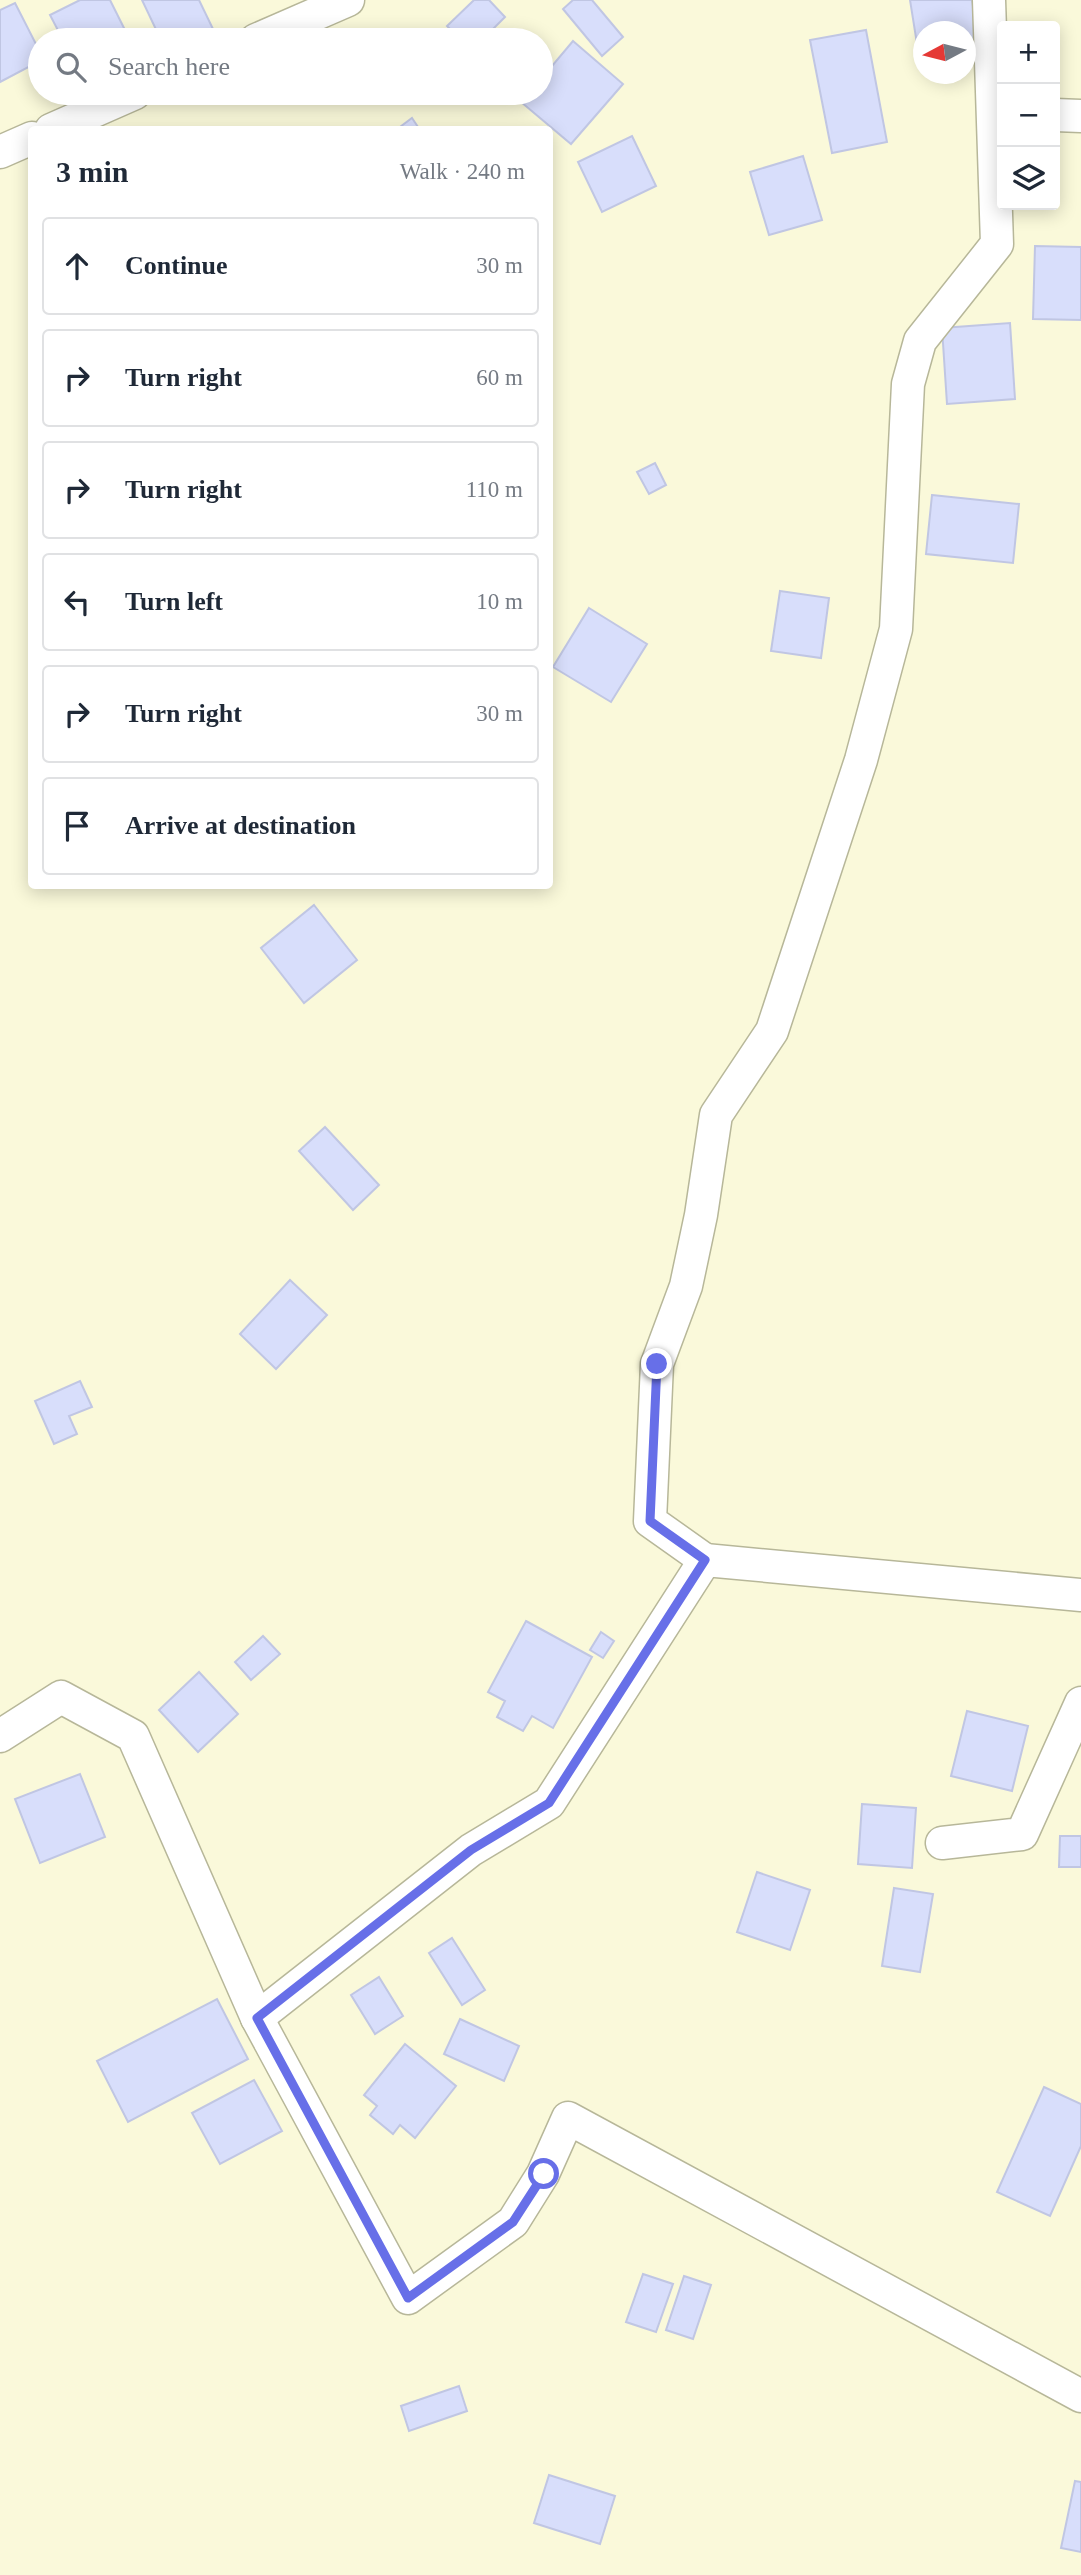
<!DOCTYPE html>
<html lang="en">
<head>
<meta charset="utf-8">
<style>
  :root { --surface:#fff; --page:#f6f6f7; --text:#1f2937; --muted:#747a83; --line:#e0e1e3 }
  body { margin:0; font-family:Georgia,serif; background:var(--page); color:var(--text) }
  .controls { position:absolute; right:21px; top:21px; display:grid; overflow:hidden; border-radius:7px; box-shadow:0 4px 18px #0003 }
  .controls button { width:63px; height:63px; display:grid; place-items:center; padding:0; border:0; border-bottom:2px solid var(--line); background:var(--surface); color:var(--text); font:35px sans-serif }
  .compass { position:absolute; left:913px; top:21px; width:63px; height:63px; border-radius:50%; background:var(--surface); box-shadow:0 4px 18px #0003; rotate:263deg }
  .stop { position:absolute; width:21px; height:21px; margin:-16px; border:5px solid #676fe8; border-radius:50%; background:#fff }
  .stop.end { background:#676fe8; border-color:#fff; box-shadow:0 2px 7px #0008 }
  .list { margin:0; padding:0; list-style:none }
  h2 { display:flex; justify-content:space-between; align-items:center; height:91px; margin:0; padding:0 28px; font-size:30px }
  h2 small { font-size:23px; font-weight:400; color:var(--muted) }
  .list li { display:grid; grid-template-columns:46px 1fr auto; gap:21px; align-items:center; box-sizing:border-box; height:98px; margin:0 14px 14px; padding:0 14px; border:2px solid var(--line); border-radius:7px }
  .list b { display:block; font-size:26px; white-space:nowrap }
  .list em { font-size:23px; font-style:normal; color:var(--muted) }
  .icon { flex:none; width:38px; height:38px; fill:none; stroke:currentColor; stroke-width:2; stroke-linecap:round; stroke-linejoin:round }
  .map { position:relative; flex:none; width:1081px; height:2575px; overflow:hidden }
  .search { position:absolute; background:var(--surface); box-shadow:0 4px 18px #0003; left:28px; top:28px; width:525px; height:77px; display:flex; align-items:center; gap:18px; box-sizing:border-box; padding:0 24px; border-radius:38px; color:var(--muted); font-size:26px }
  .panel { position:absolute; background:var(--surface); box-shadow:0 4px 18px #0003; left:28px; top:126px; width:525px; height:763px; border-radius:7px }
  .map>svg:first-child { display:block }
  .building { fill:#d8defb; stroke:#c0c6e3; stroke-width:2 }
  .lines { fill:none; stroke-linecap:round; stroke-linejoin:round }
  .minor-casing { stroke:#b7b799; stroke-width:35 }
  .minor { stroke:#fff; stroke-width:32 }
  .route { stroke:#676fe8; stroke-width:9 }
</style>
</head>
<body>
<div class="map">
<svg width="1081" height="2575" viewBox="0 0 1081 2575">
  <rect width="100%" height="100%" fill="#faf9da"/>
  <!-- building -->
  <g class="building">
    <path d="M80,0H110L130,40H63L50,15Z"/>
    <path d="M142,0H199L213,29L189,40H161Z"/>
    <path d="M474,0H489L505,17L482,40H461L447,26Z"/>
    <path d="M573,0H592L623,37L602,56L563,9Z"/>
    <path d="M910,0H972L982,58L965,61V32H923V69H921Z"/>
    <path d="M15,3L40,52V61L0,82V10Z"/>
    <path d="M866,30L887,142L832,153L810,40Z"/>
    <path d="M573,41L623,84L571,144L521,102L529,93H541V79Z"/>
    <path d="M412,118L420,130H396Z"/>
    <path d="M632,136L656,186L602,212L578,162Z"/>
    <path d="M803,156L822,220L769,235L750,172Z"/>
    <path d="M1035,246L1081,247V320L1033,319Z"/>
    <path d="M1010,323L1015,399L947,404L942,328Z"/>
    <path d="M655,463L666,485L649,494L637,472Z"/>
    <path d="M932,495L1019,504L1013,563L926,554Z"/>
    <path d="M780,591L829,598L821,658L771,651Z"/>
    <path d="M589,608L647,644L611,702L553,667Z"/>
    <path d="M314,905L357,960L304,1003L261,948Z"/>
    <path d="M325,1127L379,1185L353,1210L299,1151Z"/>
    <path d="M290,1280L327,1315L276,1369L240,1334Z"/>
    <path d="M80,1381L92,1407L69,1416L77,1434L54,1444L35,1401Z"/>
    <path d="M526,1621L592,1657L553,1728L532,1716L523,1731L497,1717L505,1701L488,1692Z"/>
    <path d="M601,1632L614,1641L603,1658L590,1650Z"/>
    <path d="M263,1636L280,1654L251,1680L235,1662Z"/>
    <path d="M199,1672L238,1714L198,1752L159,1710Z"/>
    <path d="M967,1711L1028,1726L1012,1791L951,1776Z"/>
    <path d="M80,1774L105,1837L40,1863L15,1799Z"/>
    <path d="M862,1804L916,1808L912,1868L858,1864Z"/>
    <path d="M1060,1836H1081V1867H1059Z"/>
    <path d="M757,1872L810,1890L790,1950L737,1932Z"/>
    <path d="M894,1888L933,1894L920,1972L882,1966Z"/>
    <path d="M452,1938L485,1990L462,2005L429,1953Z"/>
    <path d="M379,1977L403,2016L375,2034L351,1995Z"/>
    <path d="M217,1999L248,2059L128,2122L97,2061Z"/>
    <path d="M460,2019L519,2046L504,2081L444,2054Z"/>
    <path d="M405,2044L456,2086L415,2138L400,2125L393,2134L370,2115L377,2106L364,2095Z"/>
    <path d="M254,2080L282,2131L220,2164L192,2113Z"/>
    <path d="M1044,2087L1081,2104V2146L1050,2216L997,2192Z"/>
    <path d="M643,2274L673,2284L656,2332L626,2322Z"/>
    <path d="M684,2276L711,2285L693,2339L666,2330Z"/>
    <path d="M459,2386L467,2411L409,2431L401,2406Z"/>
    <path d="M549,2475L615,2496L600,2544L534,2523Z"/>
    <path d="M1075,2481L1081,2482V2552L1061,2548Z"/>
  </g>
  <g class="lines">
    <!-- minor casing -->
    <g class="minor-casing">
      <g id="minor">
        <path d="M256,40L348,0"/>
        <path d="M1055,115L1081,116"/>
        <path d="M51,130L135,93"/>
        <path d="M0,152L32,138"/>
        <path d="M705,1560L650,1521L657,1364L686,1286L701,1215L716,1115L772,1031L861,760L896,629L908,384L920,341L997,244L989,0"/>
        <path d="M0,1736L61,1697L133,1736L257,2018L408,2298L513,2222L543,2174L568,2118L1081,2396"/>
        <path d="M942,1843L1022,1834L1081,1703"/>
        <path d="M257,2018L471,1850L549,1803L705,1560L1081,1595"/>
      </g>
    </g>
    <!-- minor -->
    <use href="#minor" class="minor"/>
  </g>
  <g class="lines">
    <!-- route -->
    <path class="route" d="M544,2174L513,2222L408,2298L257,2018L471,1850L549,1803L705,1560L650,1521L657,1364"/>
  </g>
</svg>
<div class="controls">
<button>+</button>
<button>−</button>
<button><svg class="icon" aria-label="layers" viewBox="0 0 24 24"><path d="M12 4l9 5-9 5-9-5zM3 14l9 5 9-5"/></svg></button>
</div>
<svg class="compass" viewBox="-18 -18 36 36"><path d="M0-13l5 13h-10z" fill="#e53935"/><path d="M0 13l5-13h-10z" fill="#747a83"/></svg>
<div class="stop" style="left:544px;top:2174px"></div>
<div class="stop end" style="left:657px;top:1364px"></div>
<div class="search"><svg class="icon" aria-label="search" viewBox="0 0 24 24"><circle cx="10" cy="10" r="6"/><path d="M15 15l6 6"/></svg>Search here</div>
<section class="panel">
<h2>3 min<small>Walk · 240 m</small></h2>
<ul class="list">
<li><svg class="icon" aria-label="ahead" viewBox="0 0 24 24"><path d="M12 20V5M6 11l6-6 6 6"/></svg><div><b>Continue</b></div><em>30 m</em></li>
<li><svg class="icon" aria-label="right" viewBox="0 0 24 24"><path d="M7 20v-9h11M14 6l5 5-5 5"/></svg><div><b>Turn right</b></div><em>60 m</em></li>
<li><svg class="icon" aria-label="right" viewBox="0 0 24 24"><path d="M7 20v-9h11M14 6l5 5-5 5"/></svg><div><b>Turn right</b></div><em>110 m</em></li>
<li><svg class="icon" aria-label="left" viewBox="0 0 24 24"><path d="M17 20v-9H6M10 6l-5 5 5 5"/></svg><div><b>Turn left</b></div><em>10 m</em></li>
<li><svg class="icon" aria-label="right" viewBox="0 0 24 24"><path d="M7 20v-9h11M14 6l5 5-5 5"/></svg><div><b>Turn right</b></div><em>30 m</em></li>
<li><svg class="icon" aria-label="arrive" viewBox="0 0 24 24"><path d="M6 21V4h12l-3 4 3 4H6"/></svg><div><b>Arrive at destination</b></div></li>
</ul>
</section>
</div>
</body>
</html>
